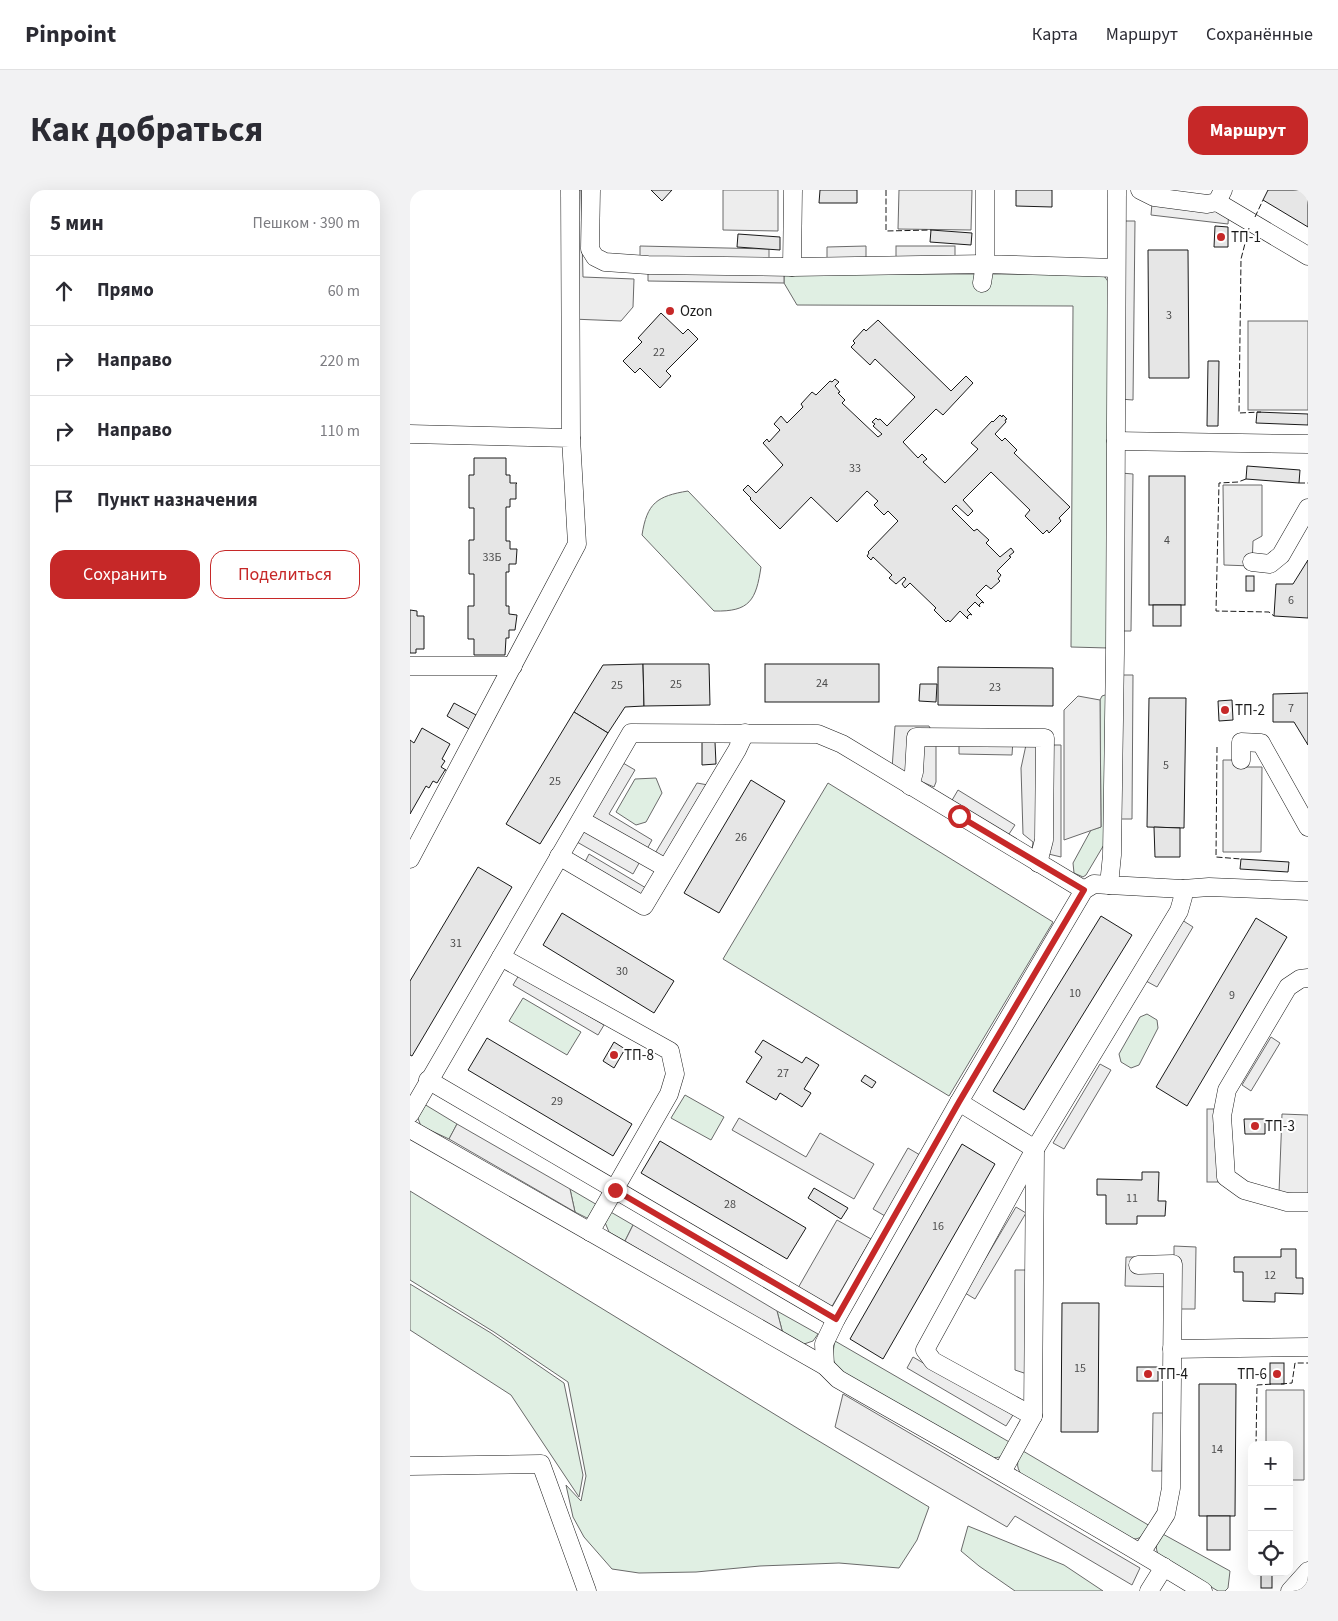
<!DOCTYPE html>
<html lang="ru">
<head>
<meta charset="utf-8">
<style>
  :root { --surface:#fff; --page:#f2f2f3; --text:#2b2b33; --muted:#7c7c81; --line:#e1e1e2; --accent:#c62828 }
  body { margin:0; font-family:"Source Sans 3",sans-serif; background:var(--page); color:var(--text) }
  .controls { position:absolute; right:15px; bottom:15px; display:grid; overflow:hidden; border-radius:10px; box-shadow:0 5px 20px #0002 }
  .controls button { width:45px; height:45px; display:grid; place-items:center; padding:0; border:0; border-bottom:1px solid var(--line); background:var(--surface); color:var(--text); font:25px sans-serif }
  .stop { position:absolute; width:15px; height:15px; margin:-11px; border:4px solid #c62828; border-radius:50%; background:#fff }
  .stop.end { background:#c62828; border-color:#fff; box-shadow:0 1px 5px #0008 }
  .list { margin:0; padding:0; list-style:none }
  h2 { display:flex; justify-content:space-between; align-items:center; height:65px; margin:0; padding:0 20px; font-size:21px }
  h2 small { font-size:16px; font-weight:400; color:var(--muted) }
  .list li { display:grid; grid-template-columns:32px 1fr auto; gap:15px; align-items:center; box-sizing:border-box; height:70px; padding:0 20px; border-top:1px solid var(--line) }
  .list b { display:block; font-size:19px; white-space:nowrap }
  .list em { font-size:16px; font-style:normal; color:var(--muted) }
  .actions { display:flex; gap:10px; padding:15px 20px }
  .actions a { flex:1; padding:11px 0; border:1px solid var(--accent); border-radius:15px; text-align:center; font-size:18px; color:var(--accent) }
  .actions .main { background:var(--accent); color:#fff }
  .icon { flex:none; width:28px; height:28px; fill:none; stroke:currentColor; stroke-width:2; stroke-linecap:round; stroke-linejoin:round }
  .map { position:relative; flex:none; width:898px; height:1401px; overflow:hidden; border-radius:15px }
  header { display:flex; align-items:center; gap:30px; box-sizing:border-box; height:70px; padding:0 25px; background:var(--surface); border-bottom:1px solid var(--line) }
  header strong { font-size:24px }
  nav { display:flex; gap:28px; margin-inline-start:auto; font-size:18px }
  .intro { display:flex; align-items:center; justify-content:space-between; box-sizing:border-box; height:120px; padding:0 30px }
  h1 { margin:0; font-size:35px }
  .button { padding:12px 22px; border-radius:15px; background:var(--accent); color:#fff; font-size:18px; font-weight:700 }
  main { display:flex; gap:30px; padding:0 30px }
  aside { flex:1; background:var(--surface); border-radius:15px; box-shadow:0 5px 20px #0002 }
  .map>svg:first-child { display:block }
  .green { fill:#e0efe3; stroke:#6a6a6a }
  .parking { fill:#ededed; stroke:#6a6a6a }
  .building { fill:#e6e6e6; stroke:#1a1a1a }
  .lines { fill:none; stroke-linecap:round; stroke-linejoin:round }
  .minor-casing { stroke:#1a1a1a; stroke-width:19 }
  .minor { stroke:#fff; stroke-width:18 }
  .fence { stroke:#1a1a1a; stroke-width:1; stroke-dasharray:6 2.5; stroke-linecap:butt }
  .route { stroke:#c62828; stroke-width:6 }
  .poi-dot { fill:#c62828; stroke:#fff; stroke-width:2 }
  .labels { text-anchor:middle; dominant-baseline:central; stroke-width:4; stroke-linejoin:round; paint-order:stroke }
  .number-label { font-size:12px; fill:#4d4d4d }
  .poi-label { font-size:15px; fill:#1a1a1a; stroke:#fff; text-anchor:start }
</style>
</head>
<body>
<header>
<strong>Pinpoint</strong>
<nav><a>Карта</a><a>Маршрут</a><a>Сохранённые</a></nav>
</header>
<div class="intro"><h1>Как добраться</h1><a class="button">Маршрут</a></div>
<main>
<aside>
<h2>5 мин<small>Пешком · 390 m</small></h2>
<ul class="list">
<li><svg class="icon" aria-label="ahead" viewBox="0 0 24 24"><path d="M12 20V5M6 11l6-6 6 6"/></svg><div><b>Прямо</b></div><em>60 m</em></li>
<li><svg class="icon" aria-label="right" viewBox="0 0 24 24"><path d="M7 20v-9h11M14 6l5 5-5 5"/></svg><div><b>Направо</b></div><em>220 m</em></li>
<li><svg class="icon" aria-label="right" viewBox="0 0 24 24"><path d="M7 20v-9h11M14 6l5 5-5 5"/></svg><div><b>Направо</b></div><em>110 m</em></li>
<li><svg class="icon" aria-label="arrive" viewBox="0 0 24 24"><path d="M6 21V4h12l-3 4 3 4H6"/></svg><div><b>Пункт назначения</b></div></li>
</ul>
<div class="actions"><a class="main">Сохранить</a><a>Поделиться</a></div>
</aside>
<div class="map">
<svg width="898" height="1401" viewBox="0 0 898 1401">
  <rect width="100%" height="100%" fill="#fff"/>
  <!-- green -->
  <g class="green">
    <path d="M374,84H686L695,87L699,93L698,458L661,457L663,116L387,115L374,93Z"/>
    <path d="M278,301L351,377C346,410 340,422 304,421L232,345C237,313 247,306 278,301Z"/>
    <path d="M695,505L698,508L695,653L676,685L673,687L664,683L663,673L681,640L691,637L690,510L692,506Z"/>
    <path d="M246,588L252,603L236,632L226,635L206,622L225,589Z"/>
    <path d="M418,593L643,732L539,906L313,769Z"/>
    <path d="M113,808L171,842L157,865L99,831Z"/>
    <path d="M737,824L747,830L748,838L729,875L721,878L711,872L709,864L730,827Z"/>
    <path d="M275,905L314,927L301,950L261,928Z"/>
    <path d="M14,914L47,934L39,949L11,936L7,926Z"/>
    <path d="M160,999L189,1016L179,1029L165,1022Z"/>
    <path d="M0,1001L392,1241L519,1317L507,1350L489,1378L429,1373L350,1376L286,1382L229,1383L202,1379L174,1347L163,1327L156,1295L171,1311L176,1286L158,1192L84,1142L0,1090Z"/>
    <path d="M199,1021L223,1035L215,1051L199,1042L194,1030Z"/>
    <path d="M0,1094L81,1143L154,1193L173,1285L169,1307L101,1205L0,1140Z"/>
    <path d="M367,1121L408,1144L403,1151L391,1155L373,1144Z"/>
    <path d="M425,1151L601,1253C594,1266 593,1269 577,1267L430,1182C421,1169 422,1166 425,1151Z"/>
    <path d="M613,1261L740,1336C734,1345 731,1350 720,1349L612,1286C605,1275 607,1271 613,1261Z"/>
    <path d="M558,1336L654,1375L693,1401H605L569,1376L551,1361Z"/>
    <path d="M751,1343L820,1381L818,1398L815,1401H808L749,1366C744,1357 747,1352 751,1343Z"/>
  </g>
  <!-- parking -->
  <g class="parking">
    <path d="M160,0H171L173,87L224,89L223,117L211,131L162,129Z"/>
    <path d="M313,0H368V41L313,40Z"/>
    <path d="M489,0H562L561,40L488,39Z"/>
    <path d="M742,13L819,21L818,34L741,25Z"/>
    <path d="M712,31H725L723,210L710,209Z"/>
    <path d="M230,56L359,59V70L230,68Z"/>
    <path d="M456,56V68L417,69V57Z"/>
    <rect x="486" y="56" width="59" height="13"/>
    <path d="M238,81L374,84V93L238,91Z"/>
    <rect x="838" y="131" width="60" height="89"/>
    <path d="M711,283L723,284L721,441H710Z"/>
    <path d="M813,295H852V346L843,351L842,376L814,375Z"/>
    <path d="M711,485H723L722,629H710Z"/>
    <path d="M668,506L690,510L691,637L654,650V520Z"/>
    <path d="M485,536H519L526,549V592L524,597L482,579Z"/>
    <path d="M549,550H603L602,565L549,564Z"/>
    <path d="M616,555H651V667L622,660L623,652L613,644L611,578Z"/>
    <path d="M813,570H833V577H852L851,662H813Z"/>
    <path d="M213,573L225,580L199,624L242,650L223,684L167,652Z"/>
    <path d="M287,593L298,595L254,671L244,665Z"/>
    <path d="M548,600L605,635L597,647L541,612Z"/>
    <path d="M179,664L236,698L231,707L174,674Z"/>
    <path d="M772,730L783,737L747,797L736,791Z"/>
    <path d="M109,785L194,835L188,845L103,795Z"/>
    <path d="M861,847L870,853L841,901L832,895Z"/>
    <path d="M690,874L701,880L654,959L643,953Z"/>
    <rect x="797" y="919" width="11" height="73"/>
    <path d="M872,924L898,925V1004L869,1003Z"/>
    <path d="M329,928L396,967L410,943L464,974L444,1009L322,940Z"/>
    <path d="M47,934L160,999L165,1022L39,949Z"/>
    <path d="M498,958L510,965L475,1026L463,1019Z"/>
    <path d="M606,1017L616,1023L565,1109L555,1103Z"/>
    <path d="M427,1030L461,1049L421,1118L388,1098Z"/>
    <path d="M223,1035L367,1121L373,1144L215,1051Z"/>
    <path d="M764,1056L786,1057L785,1119H771V1097L715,1096L716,1067H764Z"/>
    <path d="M605,1080H618L617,1184L605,1180Z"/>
    <path d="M503,1167L603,1225L596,1236L497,1178Z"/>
    <path d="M856,1200H894V1290H879V1255H856Z"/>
    <path d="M433,1204L730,1378L722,1395L605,1326L597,1337L425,1237Z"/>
    <path d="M743,1223H753L752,1281H742Z"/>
  </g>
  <!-- building -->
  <g class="building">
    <path d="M241,0H262L252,11Z"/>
    <path d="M410,0H447V13H409Z"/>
    <path d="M606,0H642V17L606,16Z"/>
    <path d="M858,0H898V37L853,10Z"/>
    <path d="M805,36L818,37V57H804Z"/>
    <path d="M521,40L562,43L561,55L520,52Z"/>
    <path d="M328,44L370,47V60L327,57Z"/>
    <path d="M738,60H778L779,188H739Z"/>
    <path d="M251,123L273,144L278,139L288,149L256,181L261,186L250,198L230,178L225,183L213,171L232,152L228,148Z"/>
    <path d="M468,130L541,201L556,186L563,193L533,225L526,219L493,252L508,268L512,264L517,269L513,272L535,293L568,259L561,253L582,231L583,232L590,225L592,227L593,225L597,229L595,230L596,232L585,244L592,251L595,248L607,260L604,263L660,317L649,328L651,331L639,343L637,340L633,344L615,326L620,320L581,282L553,310L563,321L558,326L546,315L542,319L564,341L567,339L579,350L576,353L590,367L601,358L604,362L599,366L601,367L587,381L591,385L588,389L590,391L581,399L576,395L566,405L574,413L572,412L569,415L570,417L565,412L557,420L562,425L560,424L557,427L558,429L550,421L540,432L538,430L536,432L524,420L526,418L500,393L495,398L492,394L496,389L494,387L486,394L479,388L482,385L463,367L461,370L457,366L459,363L458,362L488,331L478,321L474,325L464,315L468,311L457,301L427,332L401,307L370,339L340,309L341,308L333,300L338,295L346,303L373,275L353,253L357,249L359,252L370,240L364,234L371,226L377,233L393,217L391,214L402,202L406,205L420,191L422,192L425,189L429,192L425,196L430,202L428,203L435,210L432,213L468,247L472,244L463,236L465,234L462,232L466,228L468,230L470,229L477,236L505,207L465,169L460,175L441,157L445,153L443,151L454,139L456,141Z"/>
    <path d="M798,171H809L808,236H797Z"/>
    <path d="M847,222L898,224V235L846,233Z"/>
    <path d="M64,268H96V285H100V293H107L106,294V309H100V317H96V351H100V359H107L106,374H99V382H96V416H99V424L107,425L105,440H99V448H96L95,465H64V449H58V416H64V384H59V350H64V318H59V285H64Z"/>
    <path d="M837,276L890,280L889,293L836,289Z"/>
    <rect x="739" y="286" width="36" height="129"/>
    <path d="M898,370V428L864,426L866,394H883Z"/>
    <rect x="836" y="386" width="8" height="15"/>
    <rect x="743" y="415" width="28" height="21"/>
    <path d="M0,420L7,421V426H14V459H6V463H0Z"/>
    <path d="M233,474L234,516L215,517L198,543L164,522L193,475Z"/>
    <path d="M233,474H299L300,515L234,516Z"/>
    <rect x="355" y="474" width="114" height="38"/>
    <path d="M528,477L643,478V516L528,515Z"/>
    <path d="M510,494H527L526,512L509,511Z"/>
    <path d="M898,503V555L884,532H863V504Z"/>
    <path d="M739,508H776L774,638L737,637Z"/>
    <path d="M822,510L823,530L809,531L808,511Z"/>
    <path d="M44,513L66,525L59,539L37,526Z"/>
    <path d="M164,522L198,543L130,654L96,634Z"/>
    <path d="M12,538L40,554L32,569L35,571L31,577L36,580H35L27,593L23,591L19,598L16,596L0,624V550L4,553Z"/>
    <path d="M292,552H305L306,574L292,575Z"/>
    <path d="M341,590L375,611L309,723L274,703Z"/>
    <path d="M744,637L770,638V667H745Z"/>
    <path d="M831,669L879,672L878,682L830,679Z"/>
    <path d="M68,677L102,697L2,866L0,865V791Z"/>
    <path d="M152,723L264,791L244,823L133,755Z"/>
    <path d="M691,726L722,745L614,920L583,901Z"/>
    <path d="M846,728L877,747L777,916L746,897Z"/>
    <path d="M77,848L222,934L203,966L58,880Z"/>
    <path d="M353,850L392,873L396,867L409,875L394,899L401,903L392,917L370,903L366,910L336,892L352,867L345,862Z"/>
    <path d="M204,852L215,859L204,878L193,871Z"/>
    <path d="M455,885L466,892L462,898L451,891Z"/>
    <path d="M834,929H855V944H835Z"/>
    <path d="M250,951L396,1038L377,1069L231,983Z"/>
    <path d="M552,954L585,974L473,1169L440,1149Z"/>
    <path d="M732,982H749L748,1011H756L755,1026H727V1034H696V1005H687V989L732,990Z"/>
    <path d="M404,998L438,1018L431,1029L398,1008Z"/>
    <path d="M871,1059H886V1088H893V1104L865,1103V1112L833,1111V1082H824V1067H871Z"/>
    <path d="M652,1113H689L688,1242H651Z"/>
    <rect x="860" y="1173" width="14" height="21"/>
    <rect x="727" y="1177" width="21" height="14"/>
    <path d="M789,1194H826L825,1326H789Z"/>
    <rect x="797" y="1326" width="23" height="34"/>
    <rect x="851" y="1382" width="11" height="16"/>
  </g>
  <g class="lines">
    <!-- minor casing -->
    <g class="minor-casing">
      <g id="minor">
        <path d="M160,0L161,248"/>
        <path d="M181,0L180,59L185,67L195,72L238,75L382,77L575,74L572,93"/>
        <path d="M575,0V74L706,78"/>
        <path d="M707,0L705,463L702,665L699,695L773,699L799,697L898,701"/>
        <path d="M730,0L744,7L797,14L807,12L813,0"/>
        <path d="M807,12L898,66"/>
        <path d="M382,77L383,0"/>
        <path d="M0,244L161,248L167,354L0,669"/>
        <path d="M706,251L898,254"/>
        <path d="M842,372L860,374L871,365L898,318"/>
        <path d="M0,476H103"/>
        <path d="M831,570V552L851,553L898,637"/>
        <path d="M500,596L504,582L506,547L635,548L634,650L628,673"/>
        <path d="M171,630L256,678"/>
        <path d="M149,666L234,716L327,560L335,543"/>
        <path d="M699,695L684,694L674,700L549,912L426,1129L414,1154L415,1176L428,1189C550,1259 673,1327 793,1401"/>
        <path d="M91,767L260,861L265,884L259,904L180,1042"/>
        <path d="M898,788L890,789L878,797L817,900L812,926L816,987L834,1000L877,1012H898"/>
        <path d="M18,890L426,1129"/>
        <path d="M549,912L625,959L623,1226L592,1282"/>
        <path d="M0,924L221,543L408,544L432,554L674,700"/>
        <path d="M0,939L415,1176"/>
        <path d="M728,1075L763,1074L761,1298L756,1324L731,1363"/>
        <path d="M762,1159L898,1157"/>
        <path d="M623,1226L523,1171L515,1160L625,959L769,721L773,707V699"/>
        <path d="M0,1276L131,1274L177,1401"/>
        <path d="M739,1401L754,1377"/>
        <path d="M880,1401L898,1381"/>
      </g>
    </g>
    <!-- minor -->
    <use href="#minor" class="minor"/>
    <!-- fence -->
    <g class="fence">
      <path d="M476,0V41L521,40"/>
      <path d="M845,27L853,10"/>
      <path d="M839,38L831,69L829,223L851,222"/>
      <path d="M836,289L828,292L809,293L806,421L859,422L864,426"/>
      <path d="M889,293H898"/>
      <path d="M807,557L806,667L831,669"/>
      <path d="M871,1194L882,1193L885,1173H898"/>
      <path d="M846,1255L847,1195L863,1194"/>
    </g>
  </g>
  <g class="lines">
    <!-- route -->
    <path class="route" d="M205,1000L426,1129L549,912L674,700L549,626"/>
  </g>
  <!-- markers -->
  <g class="poi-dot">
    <circle cx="811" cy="47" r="5"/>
    <circle cx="260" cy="121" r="5"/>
    <circle cx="815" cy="520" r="5"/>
    <circle cx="204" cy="865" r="5"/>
    <circle cx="845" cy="936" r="5"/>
    <circle cx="738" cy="1184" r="5"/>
    <circle cx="867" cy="1184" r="5"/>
  </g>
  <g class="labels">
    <!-- number labels -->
    <g class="number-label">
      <text x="759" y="125">3</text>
      <text x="249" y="162">22</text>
      <text x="445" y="278">33</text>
      <text x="757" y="350">4</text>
      <text x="82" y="367">33Б</text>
      <text x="881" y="410">6</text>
      <text x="412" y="493">24</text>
      <text x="266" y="494">25</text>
      <text x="207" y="495">25</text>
      <text x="585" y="497">23</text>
      <text x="881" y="518">7</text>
      <text x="756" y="575">5</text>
      <text x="145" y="591">25</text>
      <text x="331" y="647">26</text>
      <text x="46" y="753">31</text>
      <text x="212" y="781">30</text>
      <text x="665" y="803">10</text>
      <text x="822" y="805">9</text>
      <text x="373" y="883">27</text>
      <text x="147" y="911">29</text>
      <text x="722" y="1008">11</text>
      <text x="320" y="1014">28</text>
      <text x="528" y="1036">16</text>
      <text x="860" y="1085">12</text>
      <text x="670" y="1178">15</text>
      <text x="807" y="1259">14</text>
    </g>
    <!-- poi labels -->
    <g class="poi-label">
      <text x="821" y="47">ТП-1</text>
      <text x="270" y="121">Ozon</text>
      <text x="825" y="520">ТП-2</text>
      <text x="214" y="865">ТП-8</text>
      <text x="855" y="936">ТП-3</text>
      <text x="748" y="1184">ТП-4</text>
      <text x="857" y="1184" text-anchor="end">ТП-6</text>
    </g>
  </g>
</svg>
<div class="controls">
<button>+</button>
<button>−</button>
<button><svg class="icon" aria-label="locate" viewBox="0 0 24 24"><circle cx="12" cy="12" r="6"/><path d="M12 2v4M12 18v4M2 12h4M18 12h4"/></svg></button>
</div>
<div class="stop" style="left:549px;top:626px"></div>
<div class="stop end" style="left:205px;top:1000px"></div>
</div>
</main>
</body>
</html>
